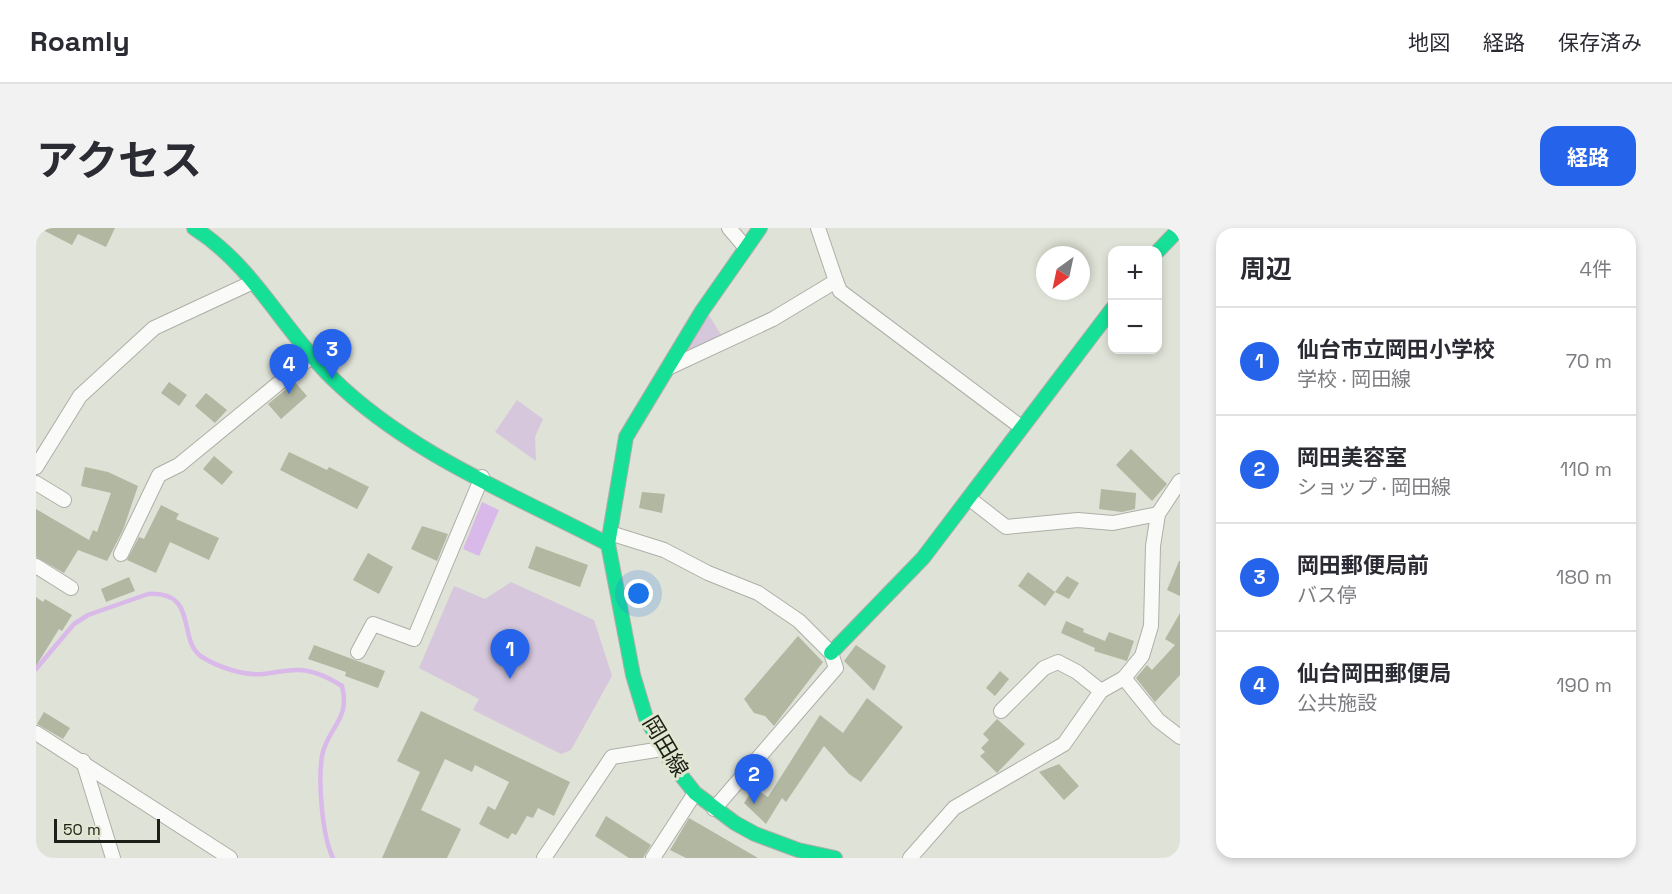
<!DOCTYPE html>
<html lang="ja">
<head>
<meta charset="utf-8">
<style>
  :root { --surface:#fff; --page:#f2f2f3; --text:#2b2b33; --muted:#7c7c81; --line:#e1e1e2; --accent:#2563eb }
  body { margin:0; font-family:"Space Grotesk","Noto Sans JP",sans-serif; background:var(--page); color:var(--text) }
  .controls { position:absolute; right:18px; top:18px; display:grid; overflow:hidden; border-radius:12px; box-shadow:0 3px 9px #0003 }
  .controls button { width:54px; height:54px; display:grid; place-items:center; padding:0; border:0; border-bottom:2px solid var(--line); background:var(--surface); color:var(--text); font:30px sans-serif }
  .compass { position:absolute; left:1000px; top:18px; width:54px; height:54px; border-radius:50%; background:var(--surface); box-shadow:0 3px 9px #0003; rotate:213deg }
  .scale { position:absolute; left:18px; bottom:15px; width:106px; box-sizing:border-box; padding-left:6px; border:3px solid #1c1f17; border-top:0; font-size:16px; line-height:21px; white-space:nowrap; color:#1c1f17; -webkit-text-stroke:4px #e1e7d1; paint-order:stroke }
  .you { position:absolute; left:603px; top:366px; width:21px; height:21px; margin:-15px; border:4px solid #fff; border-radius:50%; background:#1a73e8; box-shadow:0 0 0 9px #1a73e833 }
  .badge { display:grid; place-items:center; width:39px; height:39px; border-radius:50%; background:var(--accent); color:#fff; font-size:20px; font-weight:700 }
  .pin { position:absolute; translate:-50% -50px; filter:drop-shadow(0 2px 3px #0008) }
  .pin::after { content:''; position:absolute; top:32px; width:21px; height:18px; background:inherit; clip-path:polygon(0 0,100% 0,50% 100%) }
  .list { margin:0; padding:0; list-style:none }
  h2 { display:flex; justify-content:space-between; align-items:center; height:78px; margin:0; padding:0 24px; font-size:26px }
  h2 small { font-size:20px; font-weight:400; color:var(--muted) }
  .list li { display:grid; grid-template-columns:39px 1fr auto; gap:18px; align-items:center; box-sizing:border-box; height:108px; padding:0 24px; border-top:2px solid var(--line) }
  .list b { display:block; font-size:22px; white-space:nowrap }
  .list p { margin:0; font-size:20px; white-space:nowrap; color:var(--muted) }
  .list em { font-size:20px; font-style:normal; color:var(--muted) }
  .map { position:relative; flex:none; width:1144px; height:630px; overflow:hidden; border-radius:18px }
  header { display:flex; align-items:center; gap:36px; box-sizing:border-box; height:84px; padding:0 30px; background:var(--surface); border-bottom:2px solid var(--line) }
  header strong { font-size:28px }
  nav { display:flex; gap:33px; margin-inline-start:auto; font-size:21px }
  .intro { display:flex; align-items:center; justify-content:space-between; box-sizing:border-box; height:144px; padding:0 36px }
  h1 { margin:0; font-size:42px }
  .button { padding:15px 27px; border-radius:18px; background:var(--accent); color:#fff; font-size:21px; font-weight:700 }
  main { display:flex; gap:36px; padding:0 36px }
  aside { flex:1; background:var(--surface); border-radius:18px; box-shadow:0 3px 9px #0003 }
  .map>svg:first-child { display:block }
  .green { fill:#d6c7dc }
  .water { fill:#d9b9e9 }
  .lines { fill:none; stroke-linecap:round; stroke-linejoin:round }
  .stream { stroke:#d9b9e9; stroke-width:4.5 }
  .building { fill:#b2b7a2 }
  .street-casing { stroke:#aeafa7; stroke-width:16 }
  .fast-casing { stroke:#aeafa7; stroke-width:16 }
  .street { stroke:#fafbf9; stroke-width:14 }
  .fast { stroke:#16e098; stroke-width:14 }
  .labels { text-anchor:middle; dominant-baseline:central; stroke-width:6; stroke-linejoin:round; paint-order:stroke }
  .street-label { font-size:22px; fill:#1c1f17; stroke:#e1e7d1 }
</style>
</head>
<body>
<header>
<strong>Roamly</strong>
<nav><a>地図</a><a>経路</a><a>保存済み</a></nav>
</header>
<div class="intro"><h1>アクセス</h1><a class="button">経路</a></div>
<main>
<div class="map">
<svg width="1144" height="630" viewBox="0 0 1144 630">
  <rect width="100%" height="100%" fill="#dfe2d6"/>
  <!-- green -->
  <g class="green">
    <path d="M671,84L687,110L658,123L652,120Z"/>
    <path d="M481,172L507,191L499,209L500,233L459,204Z"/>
    <path d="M475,354L558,392L576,448L535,522L525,526L437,482L443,471L383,440L418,358L449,371Z"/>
  </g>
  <!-- water -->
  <path class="water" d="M446,274L463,282L443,328L427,321Z"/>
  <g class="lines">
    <!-- stream -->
    <path class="stream" d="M0,441L38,396L52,387L112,366C164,363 140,412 166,429C182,439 208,448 227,446C239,445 252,441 264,442C280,443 293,450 306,458C315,492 291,500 286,528C282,553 286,608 297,630"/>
  </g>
  <!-- building -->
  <g class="building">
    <path d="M3,0H79L70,19L42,6L36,17Z"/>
    <path d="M133,154L151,167L143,178L125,165Z"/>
    <path d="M259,154L271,168L245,191L232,176Z"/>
    <path d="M170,165L191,182L179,195L159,178Z"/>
    <path d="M1095,221L1131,256L1116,273L1080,237Z"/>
    <path d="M253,224L291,242L293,239L333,259L321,281L244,242Z"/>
    <path d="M178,228L197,244L186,257L167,241Z"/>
    <path d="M49,239L72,244L102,258L87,302L71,333L42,322L28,345L0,329V281L53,312L57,302L61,304L75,265L45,258Z"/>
    <path d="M1065,261L1100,265L1099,281L1086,284L1063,281Z"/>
    <path d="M606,264L629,266L626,285L603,280Z"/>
    <path d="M125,277L143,286L140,291L183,310L173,332L134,314L120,345L91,332L103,309L108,311Z"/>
    <path d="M386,298L412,306L401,333L375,321Z"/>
    <path d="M500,318L552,337L544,359L492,340Z"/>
    <path d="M332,325L357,339L343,366L317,352Z"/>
    <path d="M1143,333H1144V368L1131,362Z"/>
    <path d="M992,344L1019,364L1009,378L982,358Z"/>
    <path d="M1031,348L1043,355L1033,371L1019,364Z"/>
    <path d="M93,349L99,363L70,374L65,361Z"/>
    <path d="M0,369L7,374L9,371L36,387L26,403L23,401L0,438Z"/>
    <path d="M1144,385V447L1119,474L1100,450L1111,437L1116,442L1139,417L1129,411Z"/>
    <path d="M1030,393L1048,401L1047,404L1069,413L1073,404L1098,413L1091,433L1058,423L1059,420L1025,405Z"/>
    <path d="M762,408L787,434L738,498L729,488L718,485L708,471Z"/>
    <path d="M278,417L349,443L342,460L309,448L310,444L272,431Z"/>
    <path d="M820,417L850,438L838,463L808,433Z"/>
    <path d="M964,443L973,451L959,468L950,460Z"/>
    <path d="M831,470L867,499L825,554L813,546L788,518L750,574L746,570L730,596L708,575L718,560L732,569L784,487L807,505Z"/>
    <path d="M385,483L534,554L518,588L502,580L497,590L491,588L480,607L476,605L472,611L443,596L452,578L459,582L473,554L439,537L436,544L409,531L385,582L425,601L411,630H346L384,544L361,533Z"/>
    <path d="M8,484L34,500L27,511L1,496Z"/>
    <path d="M961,491L989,516L961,545L944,528L949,524L945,520L953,512L947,506Z"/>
    <path d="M1023,536L1043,558L1028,572L1003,544Z"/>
    <path d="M570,588L615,617L607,630H593L559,608Z"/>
    <path d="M653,590L722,630H650L634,622Z"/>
  </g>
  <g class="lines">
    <!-- street casing -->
    <g class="street-casing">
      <g id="street">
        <path d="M693,0L710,20"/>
        <path d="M782,0L800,53"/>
        <path d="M632,140L737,91L800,53L804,63L985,199"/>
        <path d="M0,239L44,168L118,100L217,54"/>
        <path d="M0,255L28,272"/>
        <path d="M934,271L970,299L1042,292L1077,295L1122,286"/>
        <path d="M574,305L628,322L672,345L722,365L763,393L795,425L800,440L678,581"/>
        <path d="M85,326L123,247L143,237L277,127"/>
        <path d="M0,338L35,360"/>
        <path d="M322,424L337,396L378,411L446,249"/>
        <path d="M1088,450L1122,492L1144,509"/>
        <path d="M965,483L1008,440L1022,434L1041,444L1065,463"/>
        <path d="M0,505L194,630"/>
        <path d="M47,533L77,630"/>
        <path d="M508,630L576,529L626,521"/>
        <path d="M617,630L659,565"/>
        <path d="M874,630L918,580L1028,516L1065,463L1088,450L1106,428L1115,398L1117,318L1122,286L1144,253"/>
      </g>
    </g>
    <!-- fast casing -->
    <g class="fast-casing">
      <g id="fast">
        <path d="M158,0C218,38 246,101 296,150C372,225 478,267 572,316"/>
        <path d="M724,0L666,83L590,209L572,316L597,447L610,490L636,536L659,565L699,595L719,606L762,622L799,630"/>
        <path d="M1122,23L1144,0"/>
        <path d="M795,425L887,330L1076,81"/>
      </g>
    </g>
    <!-- street -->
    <use href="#street" class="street"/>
    <!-- fast -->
    <use href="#fast" class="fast"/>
  </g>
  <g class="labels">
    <!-- street labels -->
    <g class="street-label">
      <text transform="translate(630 518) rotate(59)">岡田線</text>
    </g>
  </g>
</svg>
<div class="controls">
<button>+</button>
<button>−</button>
</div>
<svg class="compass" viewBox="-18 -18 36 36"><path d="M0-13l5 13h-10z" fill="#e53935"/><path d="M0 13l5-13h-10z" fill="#7c7c81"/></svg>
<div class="scale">50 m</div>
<div class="you"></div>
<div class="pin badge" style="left:474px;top:451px">1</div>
<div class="pin badge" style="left:718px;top:576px">2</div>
<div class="pin badge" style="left:296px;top:151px">3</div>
<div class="pin badge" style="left:253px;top:166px">4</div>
</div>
<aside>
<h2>周辺<small>4件</small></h2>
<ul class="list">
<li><span class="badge">1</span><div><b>仙台市立岡田小学校</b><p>学校 · 岡田線</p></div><em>70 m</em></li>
<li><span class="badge">2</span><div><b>岡田美容室</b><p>ショップ · 岡田線</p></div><em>110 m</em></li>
<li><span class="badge">3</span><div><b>岡田郵便局前</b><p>バス停</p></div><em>180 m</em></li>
<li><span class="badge">4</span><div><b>仙台岡田郵便局</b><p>公共施設</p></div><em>190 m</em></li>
</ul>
</aside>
</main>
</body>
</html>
